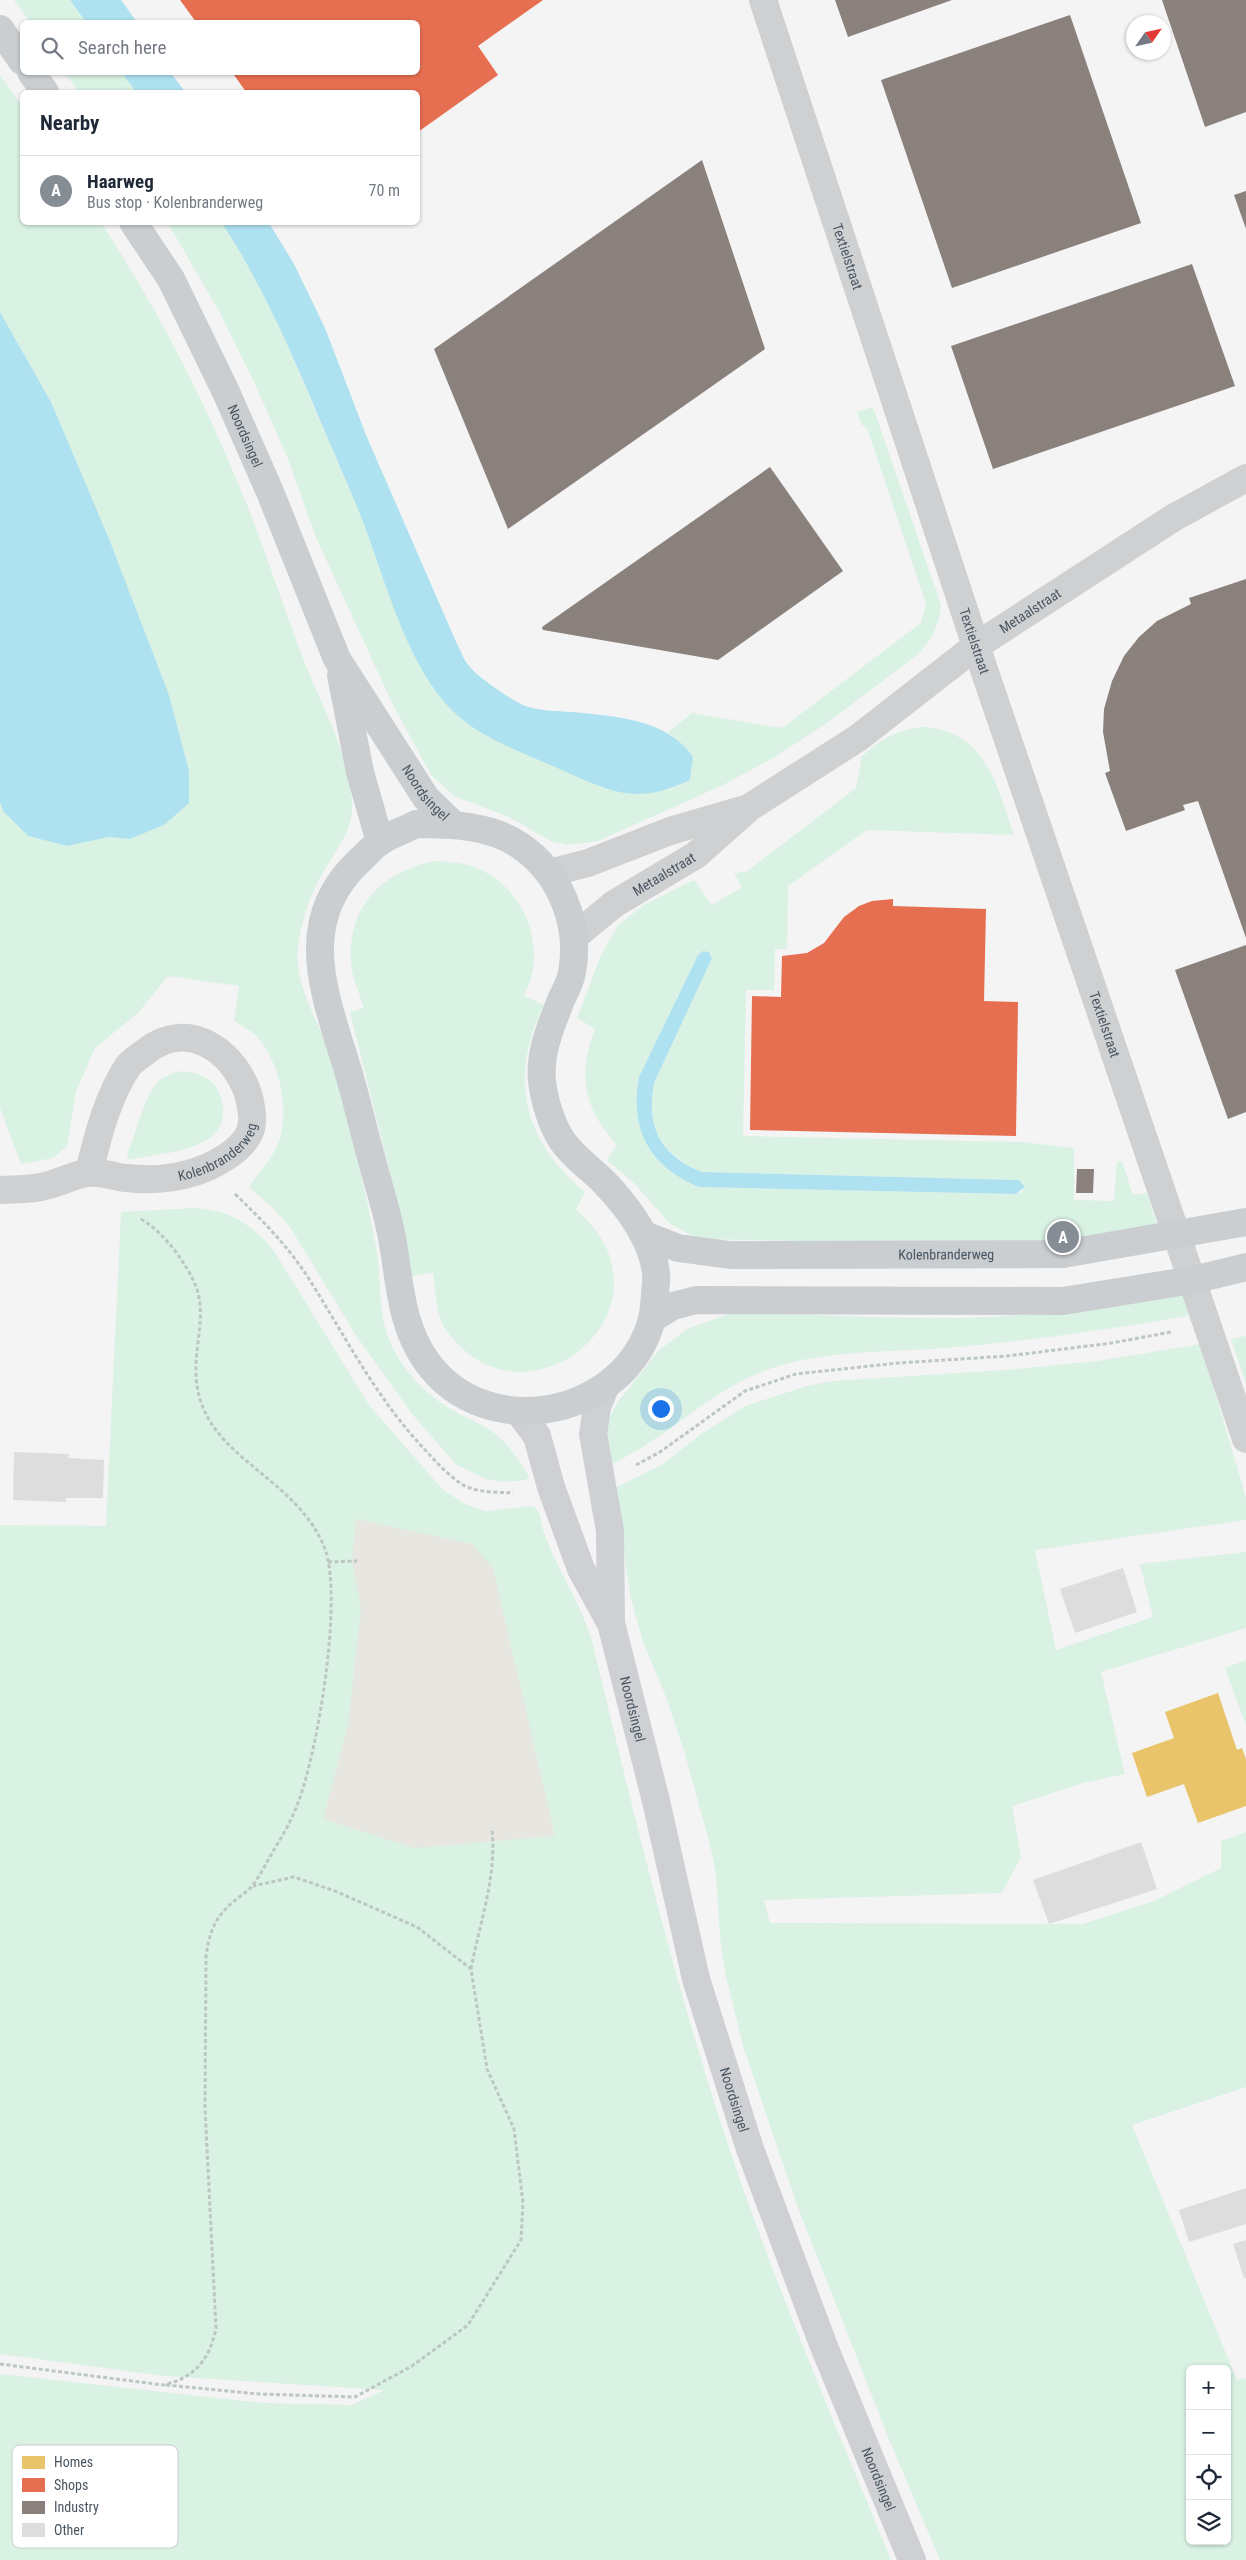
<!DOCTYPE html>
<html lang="en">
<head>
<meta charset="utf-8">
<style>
  :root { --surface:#fff; --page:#f6f6f7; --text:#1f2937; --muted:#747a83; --line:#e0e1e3; --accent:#868d94 }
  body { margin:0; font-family:"Roboto Condensed",sans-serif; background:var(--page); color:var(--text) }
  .controls { position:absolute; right:15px; bottom:15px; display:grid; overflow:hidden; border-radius:8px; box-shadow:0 1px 4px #0004 }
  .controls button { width:45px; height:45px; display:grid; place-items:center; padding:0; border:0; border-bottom:1px solid var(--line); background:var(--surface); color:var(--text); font:25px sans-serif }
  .compass { position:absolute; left:1126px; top:15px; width:45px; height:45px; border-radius:50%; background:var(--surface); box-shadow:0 1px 4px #0004; rotate:56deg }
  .you { position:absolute; left:660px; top:1408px; width:18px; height:18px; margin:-12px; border:4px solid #fff; border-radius:50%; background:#1a73e8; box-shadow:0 0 0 8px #1a73e833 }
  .badge { display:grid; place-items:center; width:32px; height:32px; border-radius:50%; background:var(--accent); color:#fff; font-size:16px; font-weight:700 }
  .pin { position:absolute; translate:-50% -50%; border:2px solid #fff; box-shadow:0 1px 5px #0006 }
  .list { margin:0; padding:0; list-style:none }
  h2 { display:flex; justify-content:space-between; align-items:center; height:65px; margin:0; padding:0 20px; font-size:21px }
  h2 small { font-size:16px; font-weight:400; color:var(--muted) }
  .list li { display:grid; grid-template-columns:32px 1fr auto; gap:15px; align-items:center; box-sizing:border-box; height:70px; padding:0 20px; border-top:1px solid var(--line) }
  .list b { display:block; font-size:19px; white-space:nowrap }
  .list p { margin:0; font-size:16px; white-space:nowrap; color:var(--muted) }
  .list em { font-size:16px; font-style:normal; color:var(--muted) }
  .icon { flex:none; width:28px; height:28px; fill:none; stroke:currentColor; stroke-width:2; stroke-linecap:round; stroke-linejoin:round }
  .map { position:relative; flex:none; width:1246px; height:2560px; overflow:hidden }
  .search { position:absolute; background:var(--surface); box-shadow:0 1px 4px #0004; left:20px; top:20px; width:400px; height:55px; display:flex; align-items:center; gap:12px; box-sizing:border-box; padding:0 18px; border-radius:8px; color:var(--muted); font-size:19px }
  .panel { position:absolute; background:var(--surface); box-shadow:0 1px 4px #0004; left:20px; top:90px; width:400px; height:135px; border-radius:8px }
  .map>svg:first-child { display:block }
  .green { fill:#d9f2e3; fill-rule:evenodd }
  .sand { fill:#e7e6e1 }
  .water { fill:#aee2f0 }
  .homes { fill:#e9c46a }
  .shops { fill:#e76f51 }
  .industry { fill:#8a817c }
  .building { fill:#ddddde }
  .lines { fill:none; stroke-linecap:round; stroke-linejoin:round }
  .path { stroke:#bcc7c4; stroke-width:3; stroke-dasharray:4 2.5; stroke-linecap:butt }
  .street { stroke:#ced0d2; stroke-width:28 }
  .secondary { stroke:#ced0d4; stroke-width:28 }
  .primary { stroke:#caced1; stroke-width:28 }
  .labels { text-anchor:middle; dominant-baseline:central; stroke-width:5; stroke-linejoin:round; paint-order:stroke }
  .street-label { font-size:14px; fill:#4a5661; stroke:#fff }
  .key { fill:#fff; stroke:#c9ccd0; stroke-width:1 }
  .key-label { font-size:14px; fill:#4a5661 }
</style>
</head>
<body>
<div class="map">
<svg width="1246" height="2560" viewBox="0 0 1246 2560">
  <rect width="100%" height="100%" fill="#f4f4f4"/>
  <!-- green -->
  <g class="green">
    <path d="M14,0H70L86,22H30Z"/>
    <path d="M65,73H122L136,92H79Z"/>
    <path d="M0,75L22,106V222L101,223C157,307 202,396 241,490C264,546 282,604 304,661C321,704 349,754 352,800C355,835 328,858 315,888C306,907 300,928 298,949C294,987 322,1026 332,1062C349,1123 365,1185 376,1247C382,1279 377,1313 391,1344C404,1373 429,1398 458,1413C473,1421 487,1426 500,1438C512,1449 521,1463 529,1477L527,1480L505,1482L486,1479L457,1465L446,1453L413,1415L357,1337L290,1227L271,1206L250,1188L249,1186C260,1171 275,1156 280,1138C289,1106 279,1060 256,1036C251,1030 241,1026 234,1021L239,986L168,976L138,1013L95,1048L76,1092L67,1146L53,1158L21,1164L0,1108V803L4,812L28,836L67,846L109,837L130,839L189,803V771L169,695L51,402L0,312Z"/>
    <path d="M168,223H222L227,230L265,294L360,513L410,647L438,694L461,719L489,737L608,790H669L690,780C696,755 687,747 668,732L692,713L782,728L921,623L926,604L867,428L862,425L857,412L873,407L941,605C939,626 932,640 917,655L827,723L775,757L723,785L598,841L567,845L550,841L511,818L454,796L431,775L392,703L315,535L288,459L256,386L220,313Z"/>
    <path d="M923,727C987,732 996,784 1014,835L867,830L788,886L787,949H775L774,990H746L743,1136L1022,1142L1074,1148V1200L1114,1201L1117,1161L1122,1162L1133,1195L1147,1193L1157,1225L1062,1242L933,1244L707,1239L693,1236L670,1224L635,1184L607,1160L617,1145C584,1108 577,1077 595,1029L577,1018L601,955L618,925L644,905L694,880L712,905L742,887L734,873L746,872L856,788L862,756C880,740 898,729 923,727ZM703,951L709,952L712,958L654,1083C646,1127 660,1154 702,1172L1019,1180L1023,1184V1191L1016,1194L699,1187C650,1167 629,1130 639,1077L698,955Z"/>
    <path d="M432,861C449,862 466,862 481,870C519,888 539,929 533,971C531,979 527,988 524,996L544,1005C508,1077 523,1141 585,1192L576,1209C587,1220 598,1231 605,1245C647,1331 532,1414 462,1348C454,1340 443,1329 440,1318C436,1304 435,1288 433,1273L412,1276L386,1157L350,1012L364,1008C359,992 351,975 351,959C348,905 383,873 432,861Z"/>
    <path d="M183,1071C199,1073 214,1078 220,1095C240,1151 165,1152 129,1160L127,1154C136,1135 144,1096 158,1082C165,1075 174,1073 183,1071Z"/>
    <path d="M195,1208C232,1211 250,1223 274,1251L369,1405L443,1490L465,1504L486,1511L532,1506C542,1509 541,1527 545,1536C559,1572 581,1604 592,1641C637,1827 681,2013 745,2194C789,2318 841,2438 891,2560H0V2374L263,2403L352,2405L384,2390L164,2376L0,2354V1525L106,1526L121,1212Z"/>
    <path d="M1183,1294L1189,1314L1186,1316C1106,1330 1027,1341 946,1348C886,1353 824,1349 767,1370C709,1391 668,1438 612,1464L609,1461L606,1431L609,1419L617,1403L659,1350L687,1329L732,1313C817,1314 902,1321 987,1317C1052,1314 1117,1303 1183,1294Z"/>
    <path d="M1246,1336V1384L1231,1339Z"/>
    <path d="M1201,1344L1246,1498V1520L1035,1550L1056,1650L1153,1617L1140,1564L1246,1552V1628L1101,1672L1125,1774L1083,1783L1012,1806L1021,1857L1002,1893L764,1900L770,1923L1083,1924L1154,1901L1221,1868V1841L1246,1832V2087L1132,2125L1237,2380L1246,2378V2560H940L888,2437L797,2205L744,2049L725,1972L720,1936L716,1873L709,1841L684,1751L666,1697L642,1639L630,1594L615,1488L663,1464L701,1434L745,1406L807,1386L833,1381L1005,1370L1098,1361ZM1190,2369H1227V2541H1190Z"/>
    <path d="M1246,1660V1725L1225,1668Z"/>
  </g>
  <!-- sand -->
  <path class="sand" d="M356,1519L472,1544L493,1568L555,1836L414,1848L323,1819L348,1725L361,1608L352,1561Z"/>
  <!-- water -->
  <g class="water">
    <path d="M70,0H121L137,22H86Z"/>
    <path d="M122,73H171L185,92H136Z"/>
    <path d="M222,223H269L294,264L325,328L366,435L457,644C461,651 464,661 470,667C479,678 510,699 523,705C538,711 556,711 572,712C614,716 668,719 693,757L690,780C638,805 613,793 564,771C523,752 476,738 446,704C402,654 384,574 360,514C345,477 329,442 314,406C287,343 260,281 222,223Z"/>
    <path d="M0,312L51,402L109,539L169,695L189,771V803L164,825L130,839L109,837L67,846L28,836L4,812L0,803Z"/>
    <path d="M703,951L709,952L712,958L654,1083C646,1127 660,1155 702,1172L1019,1180L1025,1187L1016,1194L699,1187C650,1167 629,1130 639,1077L698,955Z"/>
  </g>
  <!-- homes -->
  <path class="homes" d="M1218,1693L1237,1750L1242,1748L1246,1759V1806L1198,1823L1184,1784L1147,1797L1132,1753L1174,1738L1165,1712Z"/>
  <!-- shops -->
  <g class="shops">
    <path d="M180,0H543L478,46L498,75L418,132V92H246L232,72H418V22H196Z"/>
    <path d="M893,899V906L986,909L984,1001L1018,1002L1016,1136L750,1130L752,996L781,997L782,956L807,953L824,943L844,917L859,906L872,901Z"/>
  </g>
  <!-- industry -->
  <g class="industry">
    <path d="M835,0H952L848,37Z"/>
    <path d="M1162,0H1246V112L1205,127Z"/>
    <path d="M1070,15L1141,223L952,288L881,80Z"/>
    <path d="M702,160L765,349L508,529L434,349Z"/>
    <path d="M1246,191V229L1234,195Z"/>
    <path d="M1192,264L1235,386L993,469L951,346Z"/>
    <path d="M770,467L843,571L718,660L543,630L542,627Z"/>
    <path d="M1246,579V938L1198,801L1183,805L1185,810L1126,831L1105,773L1110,771L1103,732L1104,709L1112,681L1124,656L1139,637L1157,621L1191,604L1189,598Z"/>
    <path d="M1246,945V1112L1228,1119L1175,970Z"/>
    <path d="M1077,1169H1094L1093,1193H1076Z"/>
  </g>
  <!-- building -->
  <g class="building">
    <path d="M14,1452L69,1454L68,1458L104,1460L103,1498H66V1502L13,1500Z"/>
    <path d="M1123,1568L1137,1612L1075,1633L1060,1589Z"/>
    <path d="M1141,1842L1157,1889L1049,1924L1033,1880Z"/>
    <path d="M1246,2188V2224L1189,2242L1179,2210Z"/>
    <path d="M1246,2240V2278H1244L1233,2244Z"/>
  </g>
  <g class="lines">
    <!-- path -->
    <g class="path">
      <path d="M235,1194C265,1223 289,1247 311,1282C349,1343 378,1401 428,1453C439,1465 451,1478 465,1486C480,1493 498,1492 513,1493"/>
      <path d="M636,1465L660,1452L745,1391L796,1374L898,1363L1007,1356L1112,1343L1171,1332"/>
      <path d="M328,1562L357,1561"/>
      <path d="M471,1969C480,1922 497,1876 492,1828"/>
      <path d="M0,2364L163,2385C195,2378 210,2359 216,2328L205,2108L206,1957C209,1934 214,1918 233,1902C239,1897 247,1892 252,1886C260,1876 266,1864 272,1853C282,1837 293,1818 299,1800C318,1749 343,1599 325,1549C300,1483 220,1461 201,1402C187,1361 207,1328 198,1293C194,1278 185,1265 176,1252C165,1238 155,1227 139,1218"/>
      <path d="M166,2385L259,2394L355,2397L412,2366L468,2325L521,2240L523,2203L514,2129L487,2069L471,1969L417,1927L335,1891L294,1877L253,1886"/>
    </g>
    <!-- street -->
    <g class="street">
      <path id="s1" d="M763,0L976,646L1246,1439"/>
      <path d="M549,873L588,863L670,831L742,810"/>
      <path id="s2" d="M574,937L614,904L696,855L750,807L858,738L976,646L1173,518L1246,478"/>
      <path id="s3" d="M0,1190C15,1189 31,1190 45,1186C60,1183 74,1174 89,1173C100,1171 115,1177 126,1178C153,1181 183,1178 208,1167C223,1160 241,1149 249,1134C254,1123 252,1113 250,1101C239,1054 189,1016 145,1052C140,1056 132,1061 128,1066C107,1098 98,1136 89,1172"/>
    </g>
    <!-- secondary -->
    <g class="secondary">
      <path id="s4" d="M605,1387L597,1407L593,1434L610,1531L611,1623L656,1801L696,1979L750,2149L823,2344L912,2560"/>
      <path d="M519,1412L537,1436L551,1487L581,1569L609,1620"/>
    </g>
    <!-- primary -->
    <g class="primary">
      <path d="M0,29L22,61"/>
      <path d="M31,72L45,92"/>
      <path id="s5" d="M133,222L171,279L226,392L270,492L337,659L426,798L453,824"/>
      <path d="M341,675L360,772L380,842"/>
      <path d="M416,824C450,824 490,825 519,845C560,872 581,924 572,972C571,981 565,991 561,1000C551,1026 539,1053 542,1081C544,1099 551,1123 561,1139C572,1156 590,1168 604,1182C628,1207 652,1238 656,1273C657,1280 655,1289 655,1296C654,1303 654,1312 652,1319C626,1417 487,1445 427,1362C400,1325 400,1281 392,1238C387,1211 378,1184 371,1157C362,1125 355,1092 345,1061C323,990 296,920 359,861C366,855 373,846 381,841C392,834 405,830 416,824Z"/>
      <path id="s6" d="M647,1236L678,1248L730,1255L1063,1254L1246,1222"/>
      <path d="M653,1318L673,1306L696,1300L1063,1301L1193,1280L1246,1267"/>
    </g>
  </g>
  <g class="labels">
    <!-- street labels -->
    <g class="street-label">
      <text stroke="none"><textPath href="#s1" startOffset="270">Textielstraat</textPath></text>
      <text stroke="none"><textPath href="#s5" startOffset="242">Noordsingel</textPath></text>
      <text stroke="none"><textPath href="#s2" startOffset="562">Metaalstraat</textPath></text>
      <text stroke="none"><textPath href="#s1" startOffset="675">Textielstraat</textPath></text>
      <text stroke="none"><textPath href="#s5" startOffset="644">Noordsingel</textPath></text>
      <text stroke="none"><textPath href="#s2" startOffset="110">Metaalstraat</textPath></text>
      <text stroke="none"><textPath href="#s1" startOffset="1080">Textielstraat</textPath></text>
      <text stroke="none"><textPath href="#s3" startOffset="229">Kolenbranderweg</textPath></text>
      <text stroke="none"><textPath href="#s6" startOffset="302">Kolenbranderweg</textPath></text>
      <text stroke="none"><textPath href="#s4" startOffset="328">Noordsingel</textPath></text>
      <text stroke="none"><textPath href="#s4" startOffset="732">Noordsingel</textPath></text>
      <text stroke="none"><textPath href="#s4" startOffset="1138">Noordsingel</textPath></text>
    </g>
  </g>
  <!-- legend -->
  <rect x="12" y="2445" width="166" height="103" rx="8" class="key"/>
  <rect x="22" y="2456" width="23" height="13" fill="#e9c46a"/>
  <rect x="22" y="2478" width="23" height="14" fill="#e76f51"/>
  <rect x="22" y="2501" width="23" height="13" fill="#8a817c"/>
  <rect x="22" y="2523" width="23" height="14" fill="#ddddde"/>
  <g class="key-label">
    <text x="54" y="2467">Homes</text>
    <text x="54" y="2490">Shops</text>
    <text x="54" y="2512">Industry</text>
    <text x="54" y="2535">Other</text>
  </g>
</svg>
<div class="controls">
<button>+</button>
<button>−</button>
<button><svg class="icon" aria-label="locate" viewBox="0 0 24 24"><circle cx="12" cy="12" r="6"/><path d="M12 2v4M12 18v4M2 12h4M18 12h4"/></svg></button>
<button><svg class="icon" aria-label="layers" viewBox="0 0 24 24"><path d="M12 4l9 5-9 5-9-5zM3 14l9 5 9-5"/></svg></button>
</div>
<svg class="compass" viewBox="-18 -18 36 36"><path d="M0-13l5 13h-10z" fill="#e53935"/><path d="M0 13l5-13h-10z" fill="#747a83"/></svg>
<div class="you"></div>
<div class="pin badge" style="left:1063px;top:1237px">A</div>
<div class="search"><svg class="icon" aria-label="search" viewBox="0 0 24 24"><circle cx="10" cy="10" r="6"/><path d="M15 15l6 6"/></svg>Search here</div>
<section class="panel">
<h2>Nearby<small></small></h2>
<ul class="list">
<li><span class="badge">A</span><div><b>Haarweg</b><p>Bus stop · Kolenbranderweg</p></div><em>70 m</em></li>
</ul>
</section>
</div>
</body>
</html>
